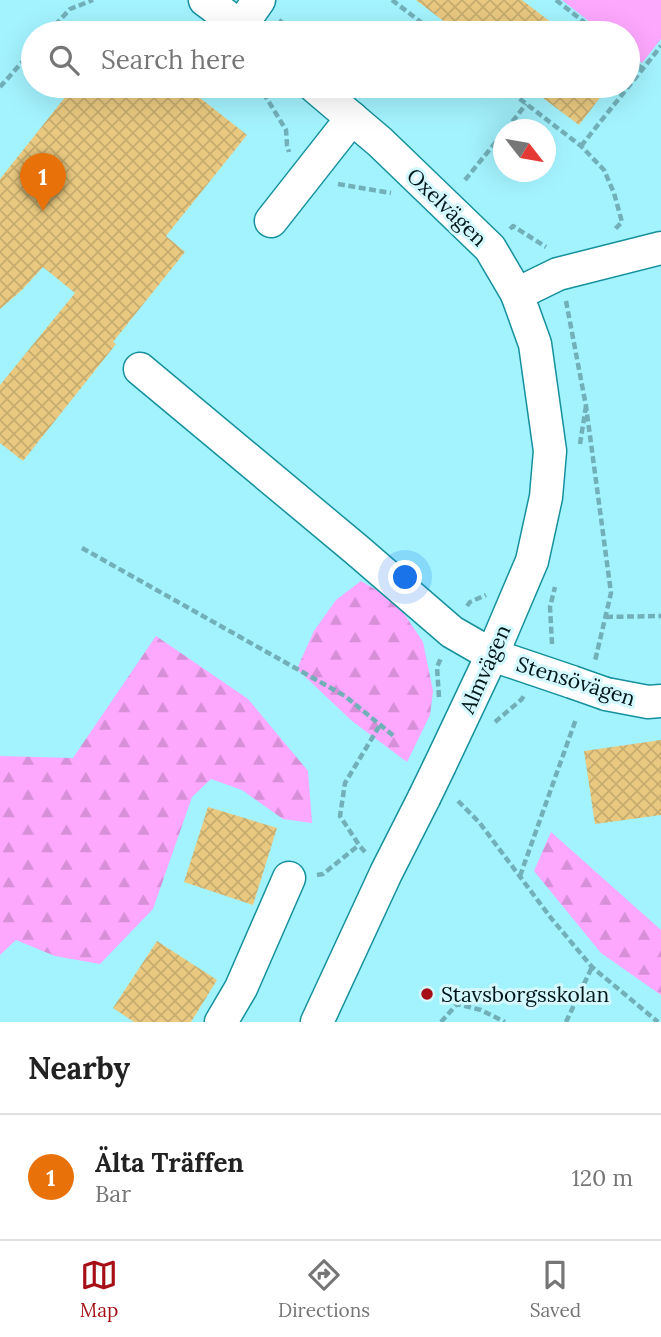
<!DOCTYPE html>
<html lang="en">
<head>
<meta charset="utf-8">
<style>
  :root { --surface:#fff; --page:#f6f6f6; --text:#222; --muted:#767676; --line:#e0e0e0; --accent:#a60f16 }
  body { margin:0; font-family:Lora,serif; background:var(--page); color:var(--text) }
  .compass { position:absolute; left:493px; top:119px; width:63px; height:63px; border-radius:50%; background:var(--surface); box-shadow:0 7px 28px #0002; rotate:121deg }
  .you { position:absolute; left:406px; top:578px; width:24px; height:24px; margin:-18px; border:5px solid #fff; border-radius:50%; background:#1a73e8; box-shadow:0 0 0 10px #1a73e833 }
  .badge { display:grid; place-items:center; width:46px; height:46px; border-radius:50%; background:var(--accent); color:#fff; font-size:23px; font-weight:700 }
  .pin { position:absolute; translate:-50% -58px; filter:drop-shadow(0 2px 4px #0008) }
  .pin::after { content:''; position:absolute; top:37px; width:24px; height:21px; background:inherit; clip-path:polygon(0 0,100% 0,50% 100%) }
  .list { margin:0; padding:0; list-style:none }
  h2 { display:flex; justify-content:space-between; align-items:center; height:91px; margin:0; padding:0 28px; font-size:30px }
  h2 small { font-size:23px; font-weight:400; color:var(--muted) }
  .list li { display:grid; grid-template-columns:46px 1fr auto; gap:21px; align-items:center; box-sizing:border-box; height:126px; padding:0 28px; border-top:2px solid var(--line) }
  .list b { display:block; font-size:26px; white-space:nowrap }
  .list p { margin:0; font-size:23px; white-space:nowrap; color:var(--muted) }
  .list em { font-size:23px; font-style:normal; color:var(--muted) }
  .icon { flex:none; width:38px; height:38px; fill:none; stroke:currentColor; stroke-width:2; stroke-linecap:round; stroke-linejoin:round }
  .map { position:relative; flex:none; width:661px; height:1022px; overflow:hidden }
  .search { position:absolute; background:var(--surface); box-shadow:0 7px 28px #0002; left:21px; right:21px; top:21px; height:77px; display:flex; align-items:center; gap:18px; box-sizing:border-box; padding:0 24px; border-radius:38px; color:var(--muted); font-size:26px }
  .sheet { height:217px; background:var(--surface) }
  nav { display:flex; justify-content:space-around; align-items:center; box-sizing:border-box; height:98px; border-top:2px solid var(--line); background:var(--surface); font-size:19px; color:var(--muted) }
  nav a { display:grid; justify-items:center; gap:4px }
  nav .on { color:var(--accent) }
  .map>svg:first-child { display:block }
  .forest { fill:url(#forest-firs) }
  .park { fill:#fda7fd }
  .building { fill:url(#building-cross-hatch) }
  .lines { fill:none; stroke-linecap:round; stroke-linejoin:round }
  .minor-casing { stroke:#15909d; stroke-width:35 }
  .path { stroke:#72b0b9; stroke-width:4.5; stroke-dasharray:7 3.5; stroke-linecap:butt }
  .minor { stroke:#fff; stroke-width:32 }
  .minor-bridge-casing { stroke:#15909d; stroke-width:35; stroke-linecap:butt }
  .minor-bridge { stroke:#fff; stroke-width:32 }
  .poi-dot { fill:#a60f16; stroke:#d3f8fe; stroke-width:2.5 }
  .labels { text-anchor:middle; dominant-baseline:central; stroke-width:6; stroke-linejoin:round; paint-order:stroke }
  .street-label { font-size:21px; fill:#011619; stroke:#d3f8fe }
  .poi-label { font-size:21px; fill:#011619; stroke:#d3f8fe; text-anchor:start }
</style>
</head>
<body>
<div class="map">
<svg width="661" height="1022" viewBox="0 0 661 1022">
  <defs>
    <pattern id="forest-firs" width="22" height="20" patternUnits="userSpaceOnUse" patternTransform="scale(1.75)"><rect width="22" height="20" fill="#fda7fd"/><path d="M5 1l3.5 6h-7zM16 11l3.5 6h-7z" fill="#d78fd8"/></pattern>
    <pattern id="building-cross-hatch" width="8" height="8" patternUnits="userSpaceOnUse" patternTransform="scale(1.75)"><rect width="8" height="8" fill="#e9c980"/><path d="M0 0l8 8M0 8l8-8" fill="none" stroke="#c6ac6e"/></pattern>
  </defs>
  <rect width="100%" height="100%" fill="#a3f3fe"/>
  <!-- forest -->
  <g class="forest">
    <path d="M361,581L385,595L403,612L423,642L433,691L430,715L407,762L352,721L297,669L314,631L336,600Z"/>
    <path d="M156,636L248,699L308,771L312,823L283,819L242,790L211,779L192,797L153,909L100,964L55,956L16,940L0,955V756L73,758Z"/>
    <path d="M551,832L661,930V995L601,953L534,871Z"/>
  </g>
  <!-- park -->
  <path class="park" d="M562,0H661V39L642,63L628,52V33H604Z"/>
  <!-- building -->
  <g class="building">
    <path d="M416,0H522L565,33H459Z"/>
    <path d="M74,86H185L247,135L166,236L185,252L113,342L116,344L23,461L0,443V385L75,293L43,267L22,290L0,309V179Z"/>
    <path d="M527,86H609L579,125Z"/>
    <path d="M661,740V815L595,824L584,751Z"/>
    <path d="M208,807L277,828L253,905L184,882Z"/>
    <path d="M157,941L217,980L191,1022H134L113,1008Z"/>
  </g>
  <g class="lines">
    <!-- minor casing -->
    <g class="minor-casing">
      <g id="minor">
        <path d="M205,0L249,33"/>
        <path d="M240,27L259,0"/>
        <path d="M314,86L380,142L490,248L517,294L535,344L550,451L546,497L532,561L492,655L440,765"/>
        <path d="M271,221L352,118"/>
        <path d="M517,294L558,274L661,248"/>
        <path d="M140,369L357,550L452,632L492,655L572,682"/>
        <path d="M606,694L648,702L661,701"/>
        <path d="M221,1022L241,988L289,878"/>
        <path d="M317,1022L386,873L424,798"/>
      </g>
    </g>
    <!-- path -->
    <g class="path">
      <path d="M392,0L435,33"/>
      <path d="M556,0L598,33"/>
      <path d="M279,20L294,33"/>
      <path d="M48,33L70,9L93,0"/>
      <path d="M628,57L643,69"/>
      <path d="M256,86L261,89L286,130L287,145L289,152"/>
      <path d="M503,86L581,146L604,170L614,193L622,222L615,229"/>
      <path d="M0,87L33,50"/>
      <path d="M506,130L526,104"/>
      <path d="M581,146L661,46"/>
      <path d="M465,180L504,132"/>
      <path d="M338,184L391,193"/>
      <path d="M510,229L513,226L546,247"/>
      <path d="M566,301L586,406L611,593L595,661"/>
      <path d="M580,444L586,406"/>
      <path d="M82,548L345,696L395,737"/>
      <path d="M467,606L470,602L486,595"/>
      <path d="M606,617L661,616"/>
      <path d="M552,644L550,607L555,587"/>
      <path d="M439,697L437,667L441,658"/>
      <path d="M495,722L522,699L524,695"/>
      <path d="M458,801L479,822L551,918L592,967L658,1022"/>
      <path d="M365,852L359,845L340,816L345,783L380,725"/>
      <path d="M317,875L323,874L359,845"/>
      <path d="M520,876L576,719"/>
      <path d="M441,1022L457,1004L481,1010L505,1022"/>
      <path d="M566,1022L592,967"/>
    </g>
    <!-- minor -->
    <use href="#minor" class="minor"/>
    <!-- minor-bridge casing -->
    <g class="minor-bridge-casing">
      <g id="minor-bridge">
        <path d="M572,682L606,694"/>
        <path d="M424,798L440,765"/>
      </g>
    </g>
    <!-- minor-bridge -->
    <use href="#minor-bridge" class="minor-bridge"/>
  </g>
  <!-- markers -->
  <circle class="poi-dot" cx="427" cy="994" r="7"/>
  <g class="labels">
    <!-- street labels -->
    <g class="street-label">
      <text transform="translate(447 207) rotate(44)">Oxelvägen</text>
      <text transform="translate(485 669) rotate(-66)">Almvägen</text>
      <text transform="translate(576 681) rotate(17)">Stensövägen</text>
    </g>
    <!-- poi labels -->
    <g class="poi-label">
      <text x="441" y="994">Stavsborgsskolan</text>
    </g>
  </g>
</svg>
<svg class="compass" viewBox="-18 -18 36 36"><path d="M0-13l5 13h-10z" fill="#e53935"/><path d="M0 13l5-13h-10z" fill="#767676"/></svg>
<div class="you"></div>
<div class="pin badge" style="left:43px;top:211px;background:#e8710a">1</div>
<div class="search"><svg class="icon" aria-label="search" viewBox="0 0 24 24"><circle cx="10" cy="10" r="6"/><path d="M15 15l6 6"/></svg>Search here</div>
</div>
<section class="sheet">
<h2>Nearby<small></small></h2>
<ul class="list">
<li><span class="badge" style="background:#e8710a">1</span><div><b>Älta Träffen</b><p>Bar</p></div><em>120 m</em></li>
</ul>
</section>
<nav>
<a class="on"><svg class="icon" aria-label="map" viewBox="0 0 24 24"><path d="M3 6l6-2 6 2 6-2v14l-6 2-6-2-6 2zM9 4v14M15 6v14"/></svg>Map</a>
<a><svg class="icon" aria-label="directions" viewBox="0 0 24 24"><path d="M12 3l9 9-9 9-9-9zM9 14v-3h6M13 9l2 2-2 2"/></svg>Directions</a>
<a><svg class="icon" aria-label="saved" viewBox="0 0 24 24"><path d="M7 4h10v16l-5-4-5 4z"/></svg>Saved</a>
</nav>
</body>
</html>
